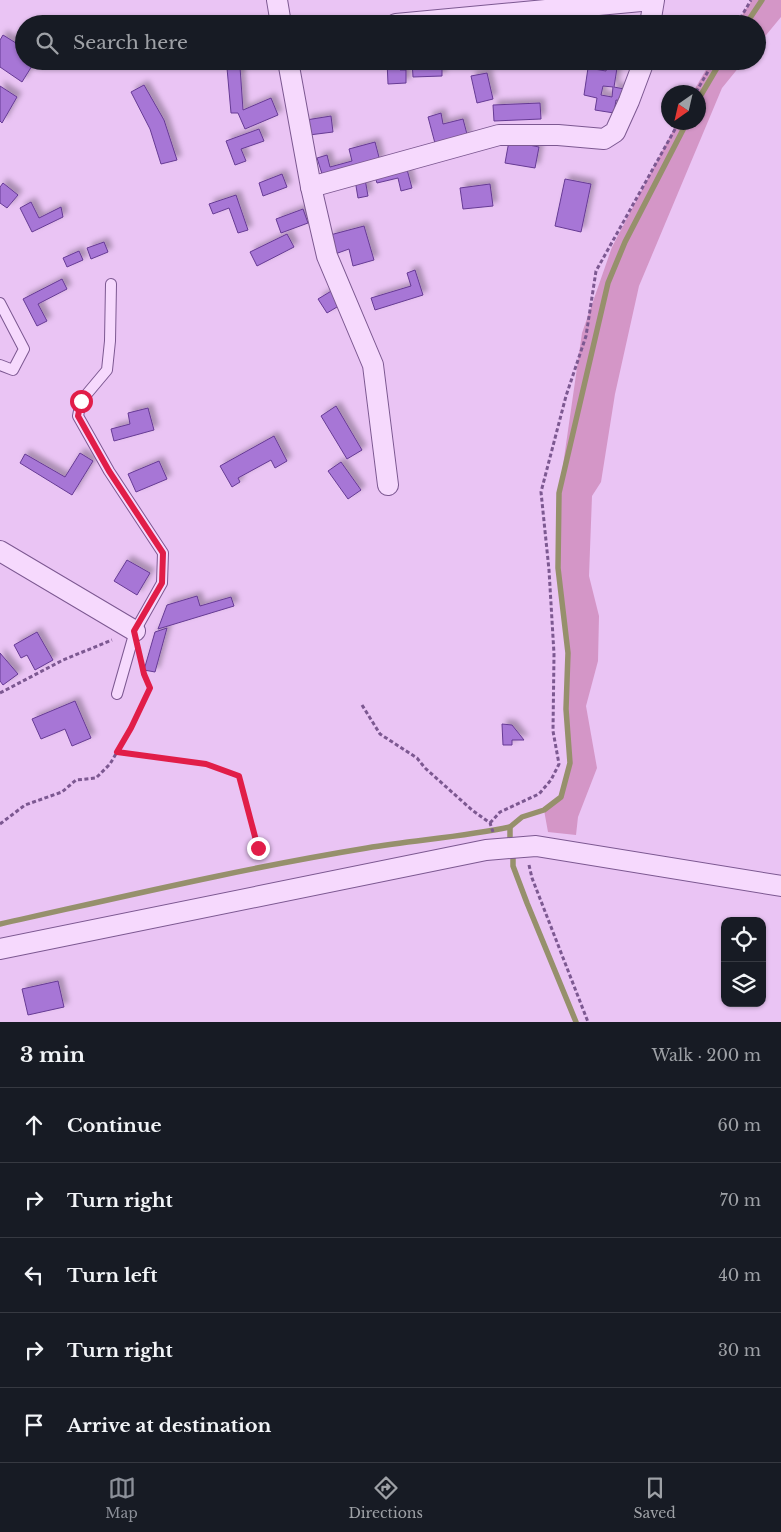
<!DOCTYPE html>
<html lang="en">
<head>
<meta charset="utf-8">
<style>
  :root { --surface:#171b24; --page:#20242c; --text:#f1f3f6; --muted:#9ea1a6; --line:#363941; --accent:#8c9099 }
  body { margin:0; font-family:"Libre Baskerville",serif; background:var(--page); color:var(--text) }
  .controls { position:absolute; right:15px; bottom:15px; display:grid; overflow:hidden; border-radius:10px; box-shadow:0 1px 4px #0004 }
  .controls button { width:45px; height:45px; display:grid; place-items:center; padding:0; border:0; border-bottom:1px solid var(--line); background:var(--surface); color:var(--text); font:25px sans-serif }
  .compass { position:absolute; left:661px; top:85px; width:45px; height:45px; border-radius:50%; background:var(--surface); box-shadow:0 1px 4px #0004; rotate:214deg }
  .stop { position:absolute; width:15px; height:15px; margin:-11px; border:4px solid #e11d48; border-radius:50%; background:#fff }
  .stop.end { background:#e11d48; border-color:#fff; box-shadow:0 1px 5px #0008 }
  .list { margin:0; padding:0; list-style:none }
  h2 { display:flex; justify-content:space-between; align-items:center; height:65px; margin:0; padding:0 20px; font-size:21px }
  h2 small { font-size:16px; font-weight:400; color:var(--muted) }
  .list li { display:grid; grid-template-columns:32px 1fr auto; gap:15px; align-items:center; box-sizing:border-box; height:75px; padding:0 20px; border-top:1px solid var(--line) }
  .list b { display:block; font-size:19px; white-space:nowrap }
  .list em { font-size:16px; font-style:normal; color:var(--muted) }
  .icon { flex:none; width:28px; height:28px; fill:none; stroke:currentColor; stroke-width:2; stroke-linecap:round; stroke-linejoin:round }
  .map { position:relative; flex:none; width:781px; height:1022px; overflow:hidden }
  .search { position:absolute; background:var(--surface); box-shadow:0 1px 4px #0004; left:15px; right:15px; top:15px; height:55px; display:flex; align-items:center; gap:12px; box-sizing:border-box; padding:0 18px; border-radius:28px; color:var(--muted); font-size:19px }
  .sheet { height:440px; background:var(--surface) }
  nav { display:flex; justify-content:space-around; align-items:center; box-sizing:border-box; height:70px; border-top:1px solid var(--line); background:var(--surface); font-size:14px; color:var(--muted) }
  nav a { display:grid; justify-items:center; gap:2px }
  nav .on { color:var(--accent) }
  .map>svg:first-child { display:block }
  .green { fill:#d496c7 }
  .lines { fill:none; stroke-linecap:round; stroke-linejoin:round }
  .stream { stroke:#96906c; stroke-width:5.5 }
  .building { fill:#a776d6; stroke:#663a94; fill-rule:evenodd; filter:url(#shadow) }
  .service-casing { stroke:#7c5891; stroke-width:12 }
  .minor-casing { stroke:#7c5891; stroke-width:22 }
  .path { stroke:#7c5891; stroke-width:3; stroke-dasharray:4 2.5; stroke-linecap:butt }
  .service { stroke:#f6d9fd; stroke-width:10 }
  .minor { stroke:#f6d9fd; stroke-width:20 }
  .route { stroke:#e11d48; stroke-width:6 }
</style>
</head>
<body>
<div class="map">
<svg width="781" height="1022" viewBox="0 0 781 1022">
  <defs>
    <filter id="shadow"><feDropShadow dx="4.5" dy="-4.5" stdDeviation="2.5" flood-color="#0004"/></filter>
  </defs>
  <rect width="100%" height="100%" fill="#eac4f4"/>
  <!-- green -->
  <g class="green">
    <path d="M752,0H781V17L757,46V24H736Z"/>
    <path d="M711,61H744L722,88L639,286L615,394L601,482L592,496L589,576L599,616L598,661L586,706L597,768L578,817L576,835L548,832L544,810L561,797L570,763L566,709L568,653L558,568L559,493L582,333L612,247L677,123L698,122V92H693Z"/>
  </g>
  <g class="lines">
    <!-- stream -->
    <g class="stream">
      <path d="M746,24L762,0"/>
      <path d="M698,100L721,61"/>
      <path d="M510,840V827L522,817L544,810L561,797L570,763L566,709L568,653L558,568L559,493L608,283L625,242L687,122"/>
      <path d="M513,856V866L527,903L576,1022"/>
      <path d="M0,924C122,897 244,868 367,848C415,840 463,837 510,827"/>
    </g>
  </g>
  <!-- building -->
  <g class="building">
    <path d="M3,35L24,48V61H35L22,82L0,67V40Z"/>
    <path d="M387,61H400V70H406V83L388,84Z"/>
    <path d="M412,61H442V76L413,77Z"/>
    <path d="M240,67L243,110L271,98L278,115L245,129L238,113H231L227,68Z"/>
    <path d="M607,67L617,68L614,87L624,89L622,101L616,100L614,113L595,110L597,98L584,95L588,68L606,71ZM603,86L613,87L612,97L601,95Z"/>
    <path d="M487,73L493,99L477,103L471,76Z"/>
    <path d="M144,85L164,120L177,160L161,164L150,129L131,92Z"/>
    <path d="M0,86L17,97L2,123L0,121Z"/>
    <path d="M540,103L541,119L494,121L493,105Z"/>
    <path d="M441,113L443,124L463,119L468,138L436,147L428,117Z"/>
    <path d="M331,116L333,132L309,135L306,120Z"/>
    <path d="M259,129L264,141L241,149L246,161L235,165L226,141Z"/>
    <path d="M509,141L539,147L535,168L505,163Z"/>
    <path d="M375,142L380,161L323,177L317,158L327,155L330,167L352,161L349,149Z"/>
    <path d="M405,162L412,188L401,191L398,178L377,183L373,171Z"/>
    <path d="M282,174L287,187L263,196L259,183Z"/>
    <path d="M365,179L368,196L358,198L355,180Z"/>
    <path d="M565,179L591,184L581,232L555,226Z"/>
    <path d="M3,183L18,195L7,208L0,203V187Z"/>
    <path d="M490,184L493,206L463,209L460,188Z"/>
    <path d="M236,195L248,230L238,233L229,208L213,214L209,204Z"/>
    <path d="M31,202L39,218L61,207L63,217L32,232L20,208Z"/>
    <path d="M303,209L308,223L281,233L276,219Z"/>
    <path d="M364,226L374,260L353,266L349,249L335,254L330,235Z"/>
    <path d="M287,234L294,247L257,266L250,252Z"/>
    <path d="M104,242L108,252L91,259L87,248Z"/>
    <path d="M79,251L83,260L67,267L63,258Z"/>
    <path d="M415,270L423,295L375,310L371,298L411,286L407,273Z"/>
    <path d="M62,279L67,289L38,304L47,321L37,326L23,299Z"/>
    <path d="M333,290L342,304L327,313L318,299Z"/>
    <path d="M336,406L362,450L347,459L321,416Z"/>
    <path d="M148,408L154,430L114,441L111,429L130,424L128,413Z"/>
    <path d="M274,436L287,461L275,468L271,460L238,478L240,482L232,487L220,466Z"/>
    <path d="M80,453L93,461L72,495L20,463L25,454L65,477Z"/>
    <path d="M159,461L167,479L136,492L128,474Z"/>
    <path d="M341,462L361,490L348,499L328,471Z"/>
    <path d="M127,560L150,573L137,595L114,581Z"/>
    <path d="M197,596L200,606L231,597L234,606L158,629L167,605Z"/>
    <path d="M167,628L155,672L144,670L155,632Z"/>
    <path d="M37,632L53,660L35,670L27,655L21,658L14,645Z"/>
    <path d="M0,653L18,674L3,685L0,681Z"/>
    <path d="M75,701L91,738L72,746L65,729L41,739L32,719Z"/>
    <path d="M502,724L512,725L524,740H512V745H503Z"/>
    <path d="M58,981L64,1007L28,1015L22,989Z"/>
  </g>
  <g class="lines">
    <!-- service casing -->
    <g class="service-casing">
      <g id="service">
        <path d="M111,284L110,341L107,370L81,401L78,416L109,471L163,553L162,583L135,631L117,694"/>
        <path d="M0,303L24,349L13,370L0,365"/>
      </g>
    </g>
    <!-- minor casing -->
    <g class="minor-casing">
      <g id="minor">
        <path d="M277,0L281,24"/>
        <path d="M396,24L652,0"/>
        <path d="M650,24L654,0"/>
        <path d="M288,61L311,187L327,256L373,365L388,485"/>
        <path d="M311,187L499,135H558L604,139L615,132L629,101L644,61"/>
        <path d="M0,551L135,631"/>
        <path d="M0,949L486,850L536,846L781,886"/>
      </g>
    </g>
    <!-- path -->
    <g class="path">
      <path d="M737,24L751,0"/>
      <path d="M696,92L714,61"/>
      <path d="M0,693L63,660L112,640"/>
      <path d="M362,705L380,734L417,758L425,768L472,810L490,823L493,832"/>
      <path d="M117,753L206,764L239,776L258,848"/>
      <path d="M490,823L500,812L539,794L551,780L559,764L553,731L554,654L549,570L541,492L566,396L586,336L596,271L679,122"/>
      <path d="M0,824L25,805L62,792L76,780L96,778L110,764L131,728L150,688L143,674L142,665"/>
      <path d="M529,865L532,878L588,1022"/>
    </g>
    <!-- service -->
    <use href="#service" class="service"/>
    <!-- minor -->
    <use href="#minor" class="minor"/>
  </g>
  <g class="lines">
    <!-- route -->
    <path class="route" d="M81,401L78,416L109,471L163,553L162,583L134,631L144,674L150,688L131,728L117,752L206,764L239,776L258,848"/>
  </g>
</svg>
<div class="controls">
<button><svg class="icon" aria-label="locate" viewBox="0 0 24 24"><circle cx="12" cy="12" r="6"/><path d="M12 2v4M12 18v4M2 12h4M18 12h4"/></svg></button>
<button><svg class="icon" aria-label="layers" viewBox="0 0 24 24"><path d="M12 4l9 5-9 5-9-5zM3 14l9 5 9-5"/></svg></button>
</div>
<svg class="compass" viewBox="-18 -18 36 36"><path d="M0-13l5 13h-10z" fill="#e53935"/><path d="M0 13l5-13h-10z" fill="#9ea1a6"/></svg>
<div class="stop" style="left:81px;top:401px"></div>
<div class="stop end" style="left:258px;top:848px"></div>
<div class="search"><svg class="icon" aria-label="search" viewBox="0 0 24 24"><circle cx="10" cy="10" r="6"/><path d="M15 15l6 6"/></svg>Search here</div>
</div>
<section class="sheet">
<h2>3 min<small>Walk · 200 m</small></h2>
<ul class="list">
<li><svg class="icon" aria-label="ahead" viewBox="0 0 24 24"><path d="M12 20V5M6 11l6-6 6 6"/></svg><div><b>Continue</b></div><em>60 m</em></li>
<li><svg class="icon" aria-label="right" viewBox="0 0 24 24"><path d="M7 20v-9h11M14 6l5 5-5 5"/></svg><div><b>Turn right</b></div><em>70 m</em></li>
<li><svg class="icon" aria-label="left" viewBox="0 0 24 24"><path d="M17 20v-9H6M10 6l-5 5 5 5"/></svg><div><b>Turn left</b></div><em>40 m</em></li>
<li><svg class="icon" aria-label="right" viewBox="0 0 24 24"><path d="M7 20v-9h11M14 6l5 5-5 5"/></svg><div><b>Turn right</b></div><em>30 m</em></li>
<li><svg class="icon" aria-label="arrive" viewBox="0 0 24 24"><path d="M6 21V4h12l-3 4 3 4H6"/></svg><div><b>Arrive at destination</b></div></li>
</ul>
</section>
<nav>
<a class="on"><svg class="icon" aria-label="map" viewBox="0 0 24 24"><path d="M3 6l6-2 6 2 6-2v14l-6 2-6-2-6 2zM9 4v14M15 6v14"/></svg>Map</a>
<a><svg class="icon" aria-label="directions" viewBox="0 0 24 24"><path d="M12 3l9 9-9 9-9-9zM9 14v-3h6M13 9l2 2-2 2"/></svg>Directions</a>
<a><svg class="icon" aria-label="saved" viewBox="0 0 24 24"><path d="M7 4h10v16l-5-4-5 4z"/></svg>Saved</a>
</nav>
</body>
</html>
